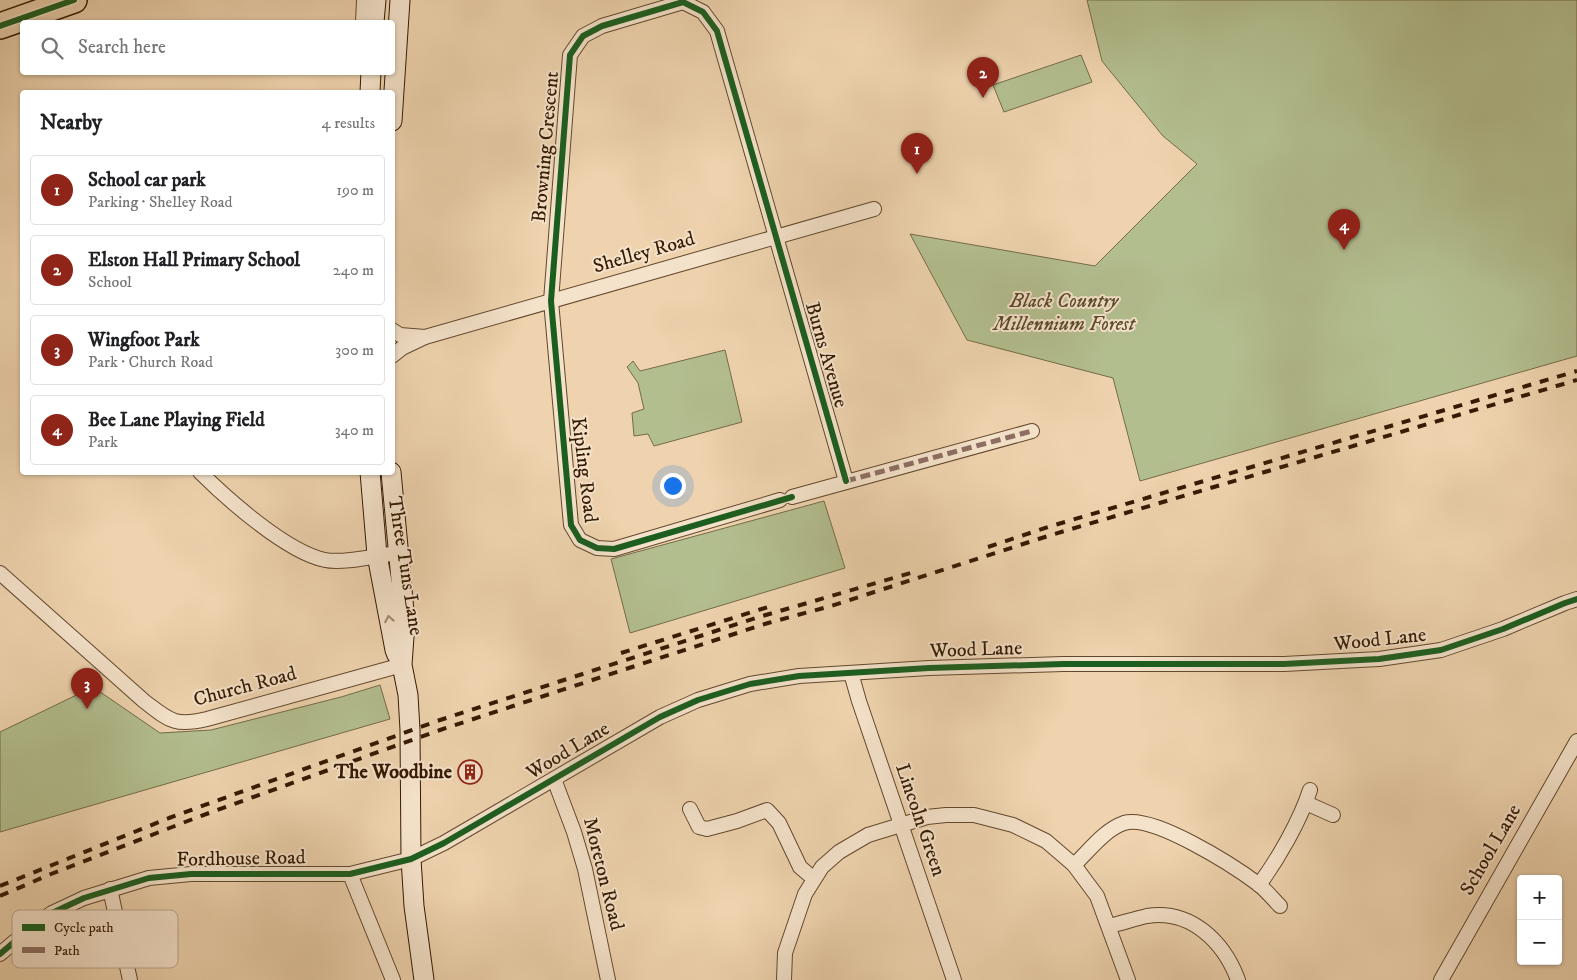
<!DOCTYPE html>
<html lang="en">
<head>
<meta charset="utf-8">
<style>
  :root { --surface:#fff; --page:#f6f6f6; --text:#202124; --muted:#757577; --line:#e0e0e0; --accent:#8f2418 }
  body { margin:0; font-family:"IM FELL DW Pica",serif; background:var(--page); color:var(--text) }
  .controls { position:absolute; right:15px; bottom:15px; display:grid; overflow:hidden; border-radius:5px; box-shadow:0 1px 4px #0004 }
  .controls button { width:45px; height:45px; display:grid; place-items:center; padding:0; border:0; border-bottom:1px solid var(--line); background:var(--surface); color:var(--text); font:25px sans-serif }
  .you { position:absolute; left:672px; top:485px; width:18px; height:18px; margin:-12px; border:4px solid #fff; border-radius:50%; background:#1a73e8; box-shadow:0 0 0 8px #1a73e833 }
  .badge { display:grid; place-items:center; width:32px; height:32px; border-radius:50%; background:var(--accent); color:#fff; font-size:16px; font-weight:700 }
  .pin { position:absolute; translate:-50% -41px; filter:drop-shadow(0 1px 2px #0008) }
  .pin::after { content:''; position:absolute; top:26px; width:18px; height:15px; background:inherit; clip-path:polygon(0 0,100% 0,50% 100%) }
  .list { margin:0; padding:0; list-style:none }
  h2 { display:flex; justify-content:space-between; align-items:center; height:65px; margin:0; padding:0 20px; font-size:21px }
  h2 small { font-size:16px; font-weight:400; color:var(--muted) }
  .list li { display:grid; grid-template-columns:32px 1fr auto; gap:15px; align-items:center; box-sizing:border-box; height:70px; margin:0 10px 10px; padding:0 10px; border:1px solid var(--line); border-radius:5px }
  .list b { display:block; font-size:19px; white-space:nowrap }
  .list p { margin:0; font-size:16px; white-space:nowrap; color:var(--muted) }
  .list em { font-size:16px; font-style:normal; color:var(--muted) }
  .icon { flex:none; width:28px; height:28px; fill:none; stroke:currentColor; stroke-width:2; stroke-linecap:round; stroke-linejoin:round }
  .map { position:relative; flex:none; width:1577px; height:980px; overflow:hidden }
  .search { position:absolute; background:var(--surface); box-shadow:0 1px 4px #0004; left:20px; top:20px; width:375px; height:55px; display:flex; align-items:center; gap:12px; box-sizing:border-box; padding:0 18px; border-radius:5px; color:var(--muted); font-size:19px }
  .panel { position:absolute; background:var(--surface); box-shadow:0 1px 4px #0004; left:20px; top:90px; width:375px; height:385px; border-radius:5px }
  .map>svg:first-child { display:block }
  .green { fill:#b3be8f; stroke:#746c48 }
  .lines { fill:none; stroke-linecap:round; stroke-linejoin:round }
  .street-casing { stroke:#63482d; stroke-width:16 }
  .secondary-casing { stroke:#351a02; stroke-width:21 }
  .highway-casing { stroke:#351a02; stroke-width:28 }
  .street { stroke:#f4e2ca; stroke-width:14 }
  .secondary { stroke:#f4e2ca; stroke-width:19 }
  .highway { stroke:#eed3ae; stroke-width:25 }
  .rail { stroke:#351a02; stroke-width:4; stroke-dasharray:9 9; stroke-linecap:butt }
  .quiet { stroke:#8d6e63; stroke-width:5; stroke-dasharray:10 5; stroke-linecap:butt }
  .cycleway-casing { stroke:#f4e2ca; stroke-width:9 }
  .cycleway { stroke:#1b5e20; stroke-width:6 }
  .oneway { stroke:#9e8870 }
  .labels { text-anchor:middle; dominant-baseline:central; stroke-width:4; stroke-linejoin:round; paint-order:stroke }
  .street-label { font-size:20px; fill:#351a02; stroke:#f4e2ca }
  .park-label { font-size:20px; font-style:italic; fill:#5b4b2c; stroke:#f4e2ca }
  .poi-label { font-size:20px; font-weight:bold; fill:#351a02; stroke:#f4e2ca; text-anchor:end }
  .key { fill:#f4e2ca; stroke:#bba68e; stroke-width:1 }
  .key-label { font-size:14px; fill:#351a02 }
</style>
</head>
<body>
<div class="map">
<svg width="1577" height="980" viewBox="0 0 1577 980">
  <rect width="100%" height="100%" fill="#eed3ae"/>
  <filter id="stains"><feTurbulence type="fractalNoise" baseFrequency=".004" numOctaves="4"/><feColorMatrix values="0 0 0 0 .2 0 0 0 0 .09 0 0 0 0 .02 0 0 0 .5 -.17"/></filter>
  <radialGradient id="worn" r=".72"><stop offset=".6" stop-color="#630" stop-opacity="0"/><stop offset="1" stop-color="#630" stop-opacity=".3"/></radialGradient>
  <!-- green -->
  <g class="green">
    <path d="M1087,0H1577V356L1140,481L1113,378L967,340L910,234L1095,266L1197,164L1163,136L1102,61Z"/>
    <path d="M1081,55L1092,82L1004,112L993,85Z"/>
    <path d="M725,350L742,422L654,446L648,434L634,436L632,413L644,409L638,383L627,367L633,361L640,371Z"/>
    <path d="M824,501L845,568L630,633L611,559Z"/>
    <path d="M380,685L390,719L0,832V732L93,687L160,733L211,730L341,697Z"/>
  </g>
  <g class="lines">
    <!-- street casing -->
    <g class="street-casing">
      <g id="street">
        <path d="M363,22L364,0"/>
        <path d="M392,330L400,335L425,337"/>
        <path d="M392,356L402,348L425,337L874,209"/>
        <path d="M200,472C228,500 287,552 325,560C343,564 379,555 398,553"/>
        <path d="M792,497L1032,431"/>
        <path d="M780,500L614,549L597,548L580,540L571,525L551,301L570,55L583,36L602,26L683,2L703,12L717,31L846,481"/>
        <path d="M0,573L144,701C169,720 174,727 207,719L402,665"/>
        <path d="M851,673L859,701L954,980"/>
        <path d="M554,779L574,832L585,869L608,980"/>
        <path d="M1306,803L1333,815"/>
        <path d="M690,809L699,827L707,829L737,821L767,810L779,823L800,867L814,879"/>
        <path d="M1074,865C1089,851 1104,830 1124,823C1153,814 1234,866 1258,884C1266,890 1273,899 1280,906"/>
        <path d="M350,874L393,980"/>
        <path d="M1259,885C1278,859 1300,821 1310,790"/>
        <path d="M110,889L130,980"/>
        <path d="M1109,926C1122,923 1134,919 1147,916C1191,909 1224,942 1238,980"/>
        <path d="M0,954L33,926L52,913L84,898L149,878L191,874H350L411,859L444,843L660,717L698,700L750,684L799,676L929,668L1063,664H1284L1379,659L1441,650L1503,629L1565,603L1577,599"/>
        <path d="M784,980L785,953L805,894L822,867L839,852L868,835L927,817L946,815H974L1013,825L1046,841L1074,865L1097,896L1128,980"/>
        <path d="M1441,980L1577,741"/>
      </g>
    </g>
    <!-- secondary casing -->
    <g class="secondary-casing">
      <g id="secondary">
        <path d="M374,22L376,0"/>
        <path d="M370,92L371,72"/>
        <path d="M392,121L400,0"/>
        <path d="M370,472L377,555L395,650L397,655"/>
        <path d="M391,472L405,622L402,665L408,695L410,730L411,859L414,906L424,980"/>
      </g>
    </g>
    <!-- highway casing -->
    <g class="highway-casing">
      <path id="highway" d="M0,26L74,0"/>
    </g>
    <!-- street -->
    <use href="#street" class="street"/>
    <!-- secondary -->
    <use href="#secondary" class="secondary"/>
    <!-- highway -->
    <use href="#highway" class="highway"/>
    <!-- rail -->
    <g class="rail">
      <path d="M988,547L1048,527L1577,371"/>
      <path d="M621,653L768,607"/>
      <path d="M0,886L169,818L437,721L759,617L914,572"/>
      <path d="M0,896L51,874L198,817L381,751L440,730L629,668L768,623L831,606L1051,535L1577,380"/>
    </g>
    <!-- quiet -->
    <path class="quiet" d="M846,481L1032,431"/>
    <!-- cycleway casing -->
    <g class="cycleway-casing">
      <g id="cycleway">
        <path d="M0,26L74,0"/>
        <path d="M792,497L614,549L597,548L580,540L571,525L551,301L570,55L583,36L602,26L683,2L703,12L717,31L846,481"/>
        <path d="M0,954L33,926L52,913L84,898L149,878L191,874H350L411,859L444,843L660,717L698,700L750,684L799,676L929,668L1063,664H1284L1379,659L1441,650L1503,629L1565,603L1577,599"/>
      </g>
    </g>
    <!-- cycleway -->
    <use href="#cycleway" class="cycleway"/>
  </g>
  <!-- one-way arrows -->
  <defs><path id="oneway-chevron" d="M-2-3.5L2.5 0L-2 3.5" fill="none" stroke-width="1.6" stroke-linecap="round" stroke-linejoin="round" transform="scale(1.25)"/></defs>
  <use class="oneway" href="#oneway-chevron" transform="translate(389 619) rotate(-100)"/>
  <!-- icons -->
  <defs>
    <g id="building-ring" transform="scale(1.25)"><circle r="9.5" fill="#f4e2ca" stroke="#8f2418" stroke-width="1.5"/><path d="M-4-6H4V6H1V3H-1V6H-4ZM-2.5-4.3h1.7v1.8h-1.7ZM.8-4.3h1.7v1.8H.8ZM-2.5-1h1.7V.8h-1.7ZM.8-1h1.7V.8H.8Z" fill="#8f2418"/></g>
  </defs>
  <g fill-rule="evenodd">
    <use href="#building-ring" x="470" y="772"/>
  </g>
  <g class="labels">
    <!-- street labels -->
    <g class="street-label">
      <text transform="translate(546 147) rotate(-85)">Browning Crescent</text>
      <text transform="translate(644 253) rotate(-16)">Shelley Road</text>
      <text transform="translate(826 355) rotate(74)">Burns Avenue</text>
      <text transform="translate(584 470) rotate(83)">Kipling Road</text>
      <text transform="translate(405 566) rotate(81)">Three Tuns Lane</text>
      <text transform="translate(1380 640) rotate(-6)">Wood Lane</text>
      <text transform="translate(976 650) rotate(-2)">Wood Lane</text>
      <text transform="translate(245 687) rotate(-15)">Church Road</text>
      <text transform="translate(568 751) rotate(-31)">Wood Lane</text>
      <text transform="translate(920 820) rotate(71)">Lincoln Green</text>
      <text transform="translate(1491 850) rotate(-60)">School Lane</text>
      <text transform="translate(241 859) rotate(-1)">Fordhouse Road</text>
      <text transform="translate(603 874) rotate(76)">Moreton Road</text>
    </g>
    <!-- park labels -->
    <g class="park-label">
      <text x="1064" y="301">Black Country<tspan x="1064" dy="23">Millennium Forest</tspan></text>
    </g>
    <!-- poi labels -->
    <g class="poi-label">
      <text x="452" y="772">The Woodbine</text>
    </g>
  </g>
  <!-- legend -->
  <rect x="12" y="910" width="166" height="58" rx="8" class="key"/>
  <rect x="22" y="924" width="23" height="7" fill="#1b5e20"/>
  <rect x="22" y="947" width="23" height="6" fill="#8d6e63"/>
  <g class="key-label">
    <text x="54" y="932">Cycle path</text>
    <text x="54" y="955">Path</text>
  </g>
  <rect width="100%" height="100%" filter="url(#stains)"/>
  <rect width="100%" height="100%" fill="url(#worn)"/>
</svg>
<div class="controls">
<button>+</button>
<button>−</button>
</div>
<div class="you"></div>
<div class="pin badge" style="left:917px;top:174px">1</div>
<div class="pin badge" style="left:983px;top:98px">2</div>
<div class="pin badge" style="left:87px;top:709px">3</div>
<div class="pin badge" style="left:1344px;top:250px">4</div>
<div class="search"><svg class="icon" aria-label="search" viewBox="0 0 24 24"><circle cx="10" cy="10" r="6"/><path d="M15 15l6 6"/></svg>Search here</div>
<section class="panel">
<h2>Nearby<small>4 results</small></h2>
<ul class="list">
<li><span class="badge">1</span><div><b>School car park</b><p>Parking · Shelley Road</p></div><em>190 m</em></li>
<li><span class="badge">2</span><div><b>Elston Hall Primary School</b><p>School</p></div><em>240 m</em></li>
<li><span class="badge">3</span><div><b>Wingfoot Park</b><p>Park · Church Road</p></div><em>300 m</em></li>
<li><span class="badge">4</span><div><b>Bee Lane Playing Field</b><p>Park</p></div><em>340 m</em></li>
</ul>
</section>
</div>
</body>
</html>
